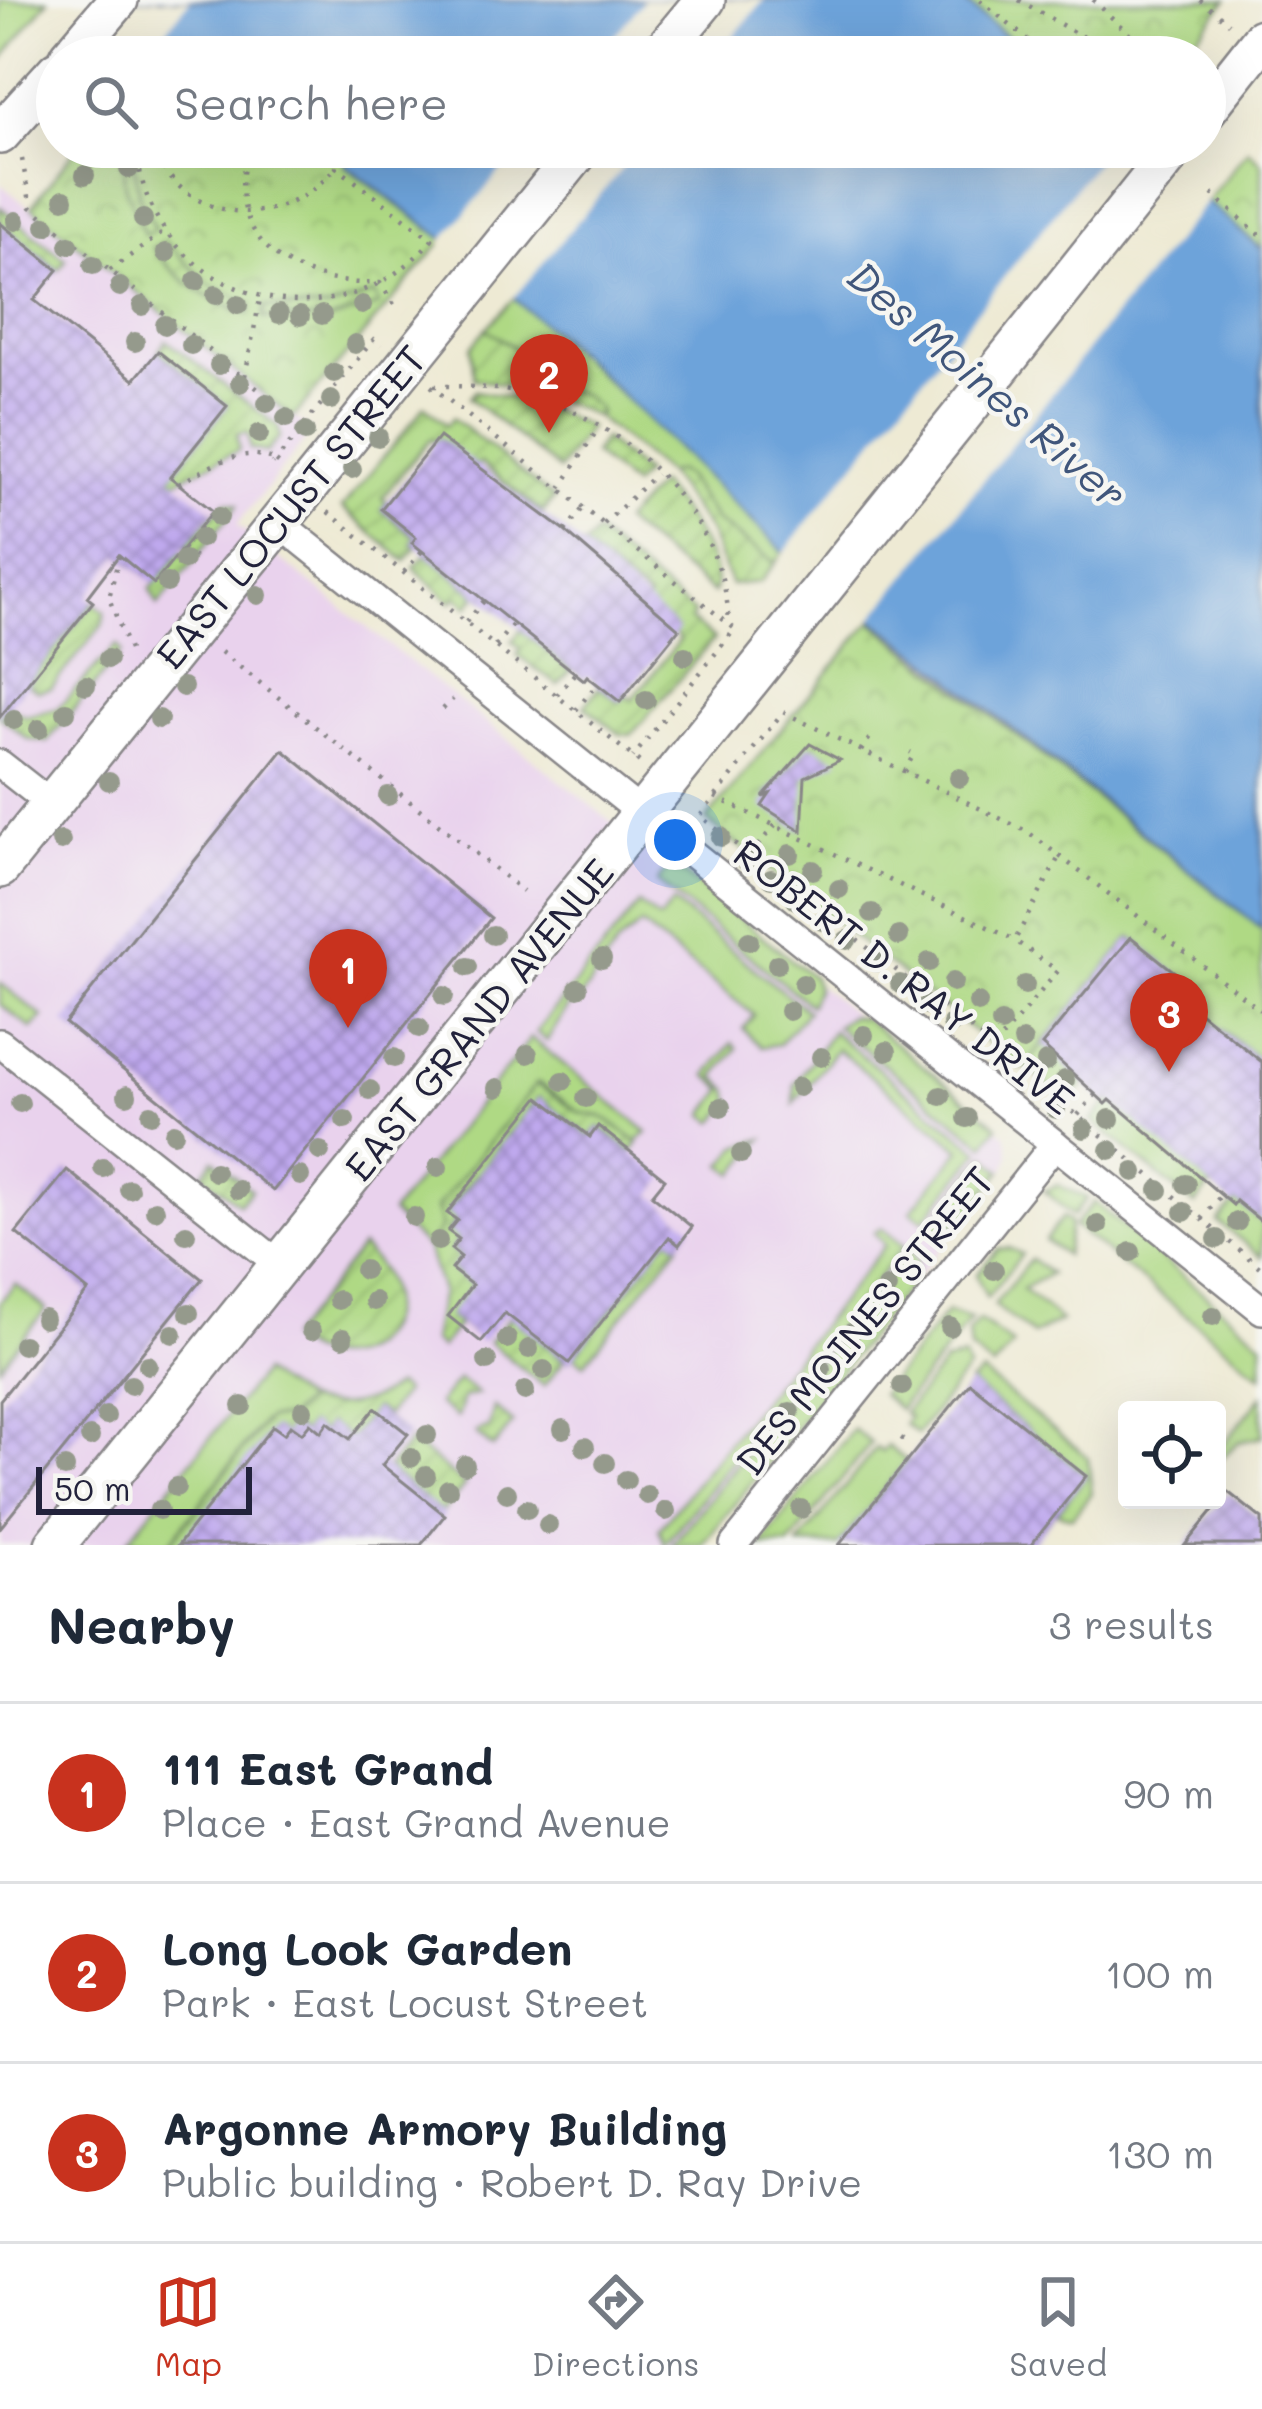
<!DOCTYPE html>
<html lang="en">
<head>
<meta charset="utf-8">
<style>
  :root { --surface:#fff; --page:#f6f6f7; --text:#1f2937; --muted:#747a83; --line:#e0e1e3; --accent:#c8321e }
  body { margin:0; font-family:Mali,sans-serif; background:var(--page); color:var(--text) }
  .controls { position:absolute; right:36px; bottom:36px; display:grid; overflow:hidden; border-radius:12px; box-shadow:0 12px 48px #0002 }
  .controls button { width:108px; height:108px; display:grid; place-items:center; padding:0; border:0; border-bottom:3px solid var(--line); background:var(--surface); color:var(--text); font:60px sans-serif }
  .scale { position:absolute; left:36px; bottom:30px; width:216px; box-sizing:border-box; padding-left:12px; border:6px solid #22223b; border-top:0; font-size:33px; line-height:42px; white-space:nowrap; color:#22223b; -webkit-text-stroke:9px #f6f6f2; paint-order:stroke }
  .you { position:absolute; left:675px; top:840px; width:42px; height:42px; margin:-30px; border:9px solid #fff; border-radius:50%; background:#1a73e8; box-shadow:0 0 0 18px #1a73e833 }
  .badge { display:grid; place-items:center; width:78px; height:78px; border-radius:50%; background:var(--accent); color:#fff; font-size:39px; font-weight:700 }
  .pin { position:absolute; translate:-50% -99px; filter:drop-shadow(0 3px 6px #0008) }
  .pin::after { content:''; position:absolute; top:63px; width:42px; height:36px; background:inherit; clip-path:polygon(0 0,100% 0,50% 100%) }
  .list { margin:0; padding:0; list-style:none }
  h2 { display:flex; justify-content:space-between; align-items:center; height:156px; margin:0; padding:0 48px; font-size:51px }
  h2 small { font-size:39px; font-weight:400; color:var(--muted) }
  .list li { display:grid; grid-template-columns:78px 1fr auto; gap:36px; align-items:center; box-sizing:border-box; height:180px; padding:0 48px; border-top:3px solid var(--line) }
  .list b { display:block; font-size:45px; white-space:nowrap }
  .list p { margin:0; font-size:39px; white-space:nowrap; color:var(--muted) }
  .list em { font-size:39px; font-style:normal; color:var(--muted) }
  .icon { flex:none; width:66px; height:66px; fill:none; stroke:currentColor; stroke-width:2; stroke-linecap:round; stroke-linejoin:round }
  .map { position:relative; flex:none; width:1262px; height:1545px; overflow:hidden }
  .search { position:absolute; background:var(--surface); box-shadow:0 12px 48px #0002; left:36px; right:36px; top:36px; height:132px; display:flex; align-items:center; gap:30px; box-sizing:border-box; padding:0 42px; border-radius:66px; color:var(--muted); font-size:45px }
  .sheet { height:696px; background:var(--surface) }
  nav { display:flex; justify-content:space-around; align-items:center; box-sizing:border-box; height:168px; border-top:3px solid var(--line); background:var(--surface); font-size:33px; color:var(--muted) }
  nav a { display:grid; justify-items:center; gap:6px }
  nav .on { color:var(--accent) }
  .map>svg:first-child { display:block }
  .built { fill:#e9d2ed }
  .grass { fill:#afd984; stroke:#687e60; stroke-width:3 }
  .park { fill:url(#park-crowns); stroke:#687e60; stroke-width:3 }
  .garden { fill:url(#garden-furrows); stroke:#687e60; stroke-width:3 }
  .water { fill:#6da3da; stroke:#48628a; stroke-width:3 }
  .pier { fill:#eeead4 }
  .building { fill:url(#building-cross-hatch) }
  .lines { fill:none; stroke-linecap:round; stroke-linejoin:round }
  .street-casing { stroke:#888688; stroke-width:32 }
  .secondary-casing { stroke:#888688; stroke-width:44 }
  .path { stroke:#888688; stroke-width:4.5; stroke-dasharray:3 9; stroke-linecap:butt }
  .street { stroke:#fff; stroke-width:27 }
  .secondary { stroke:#fff; stroke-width:39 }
  .secondary-bridge-casing { stroke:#888688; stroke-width:44; stroke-linecap:butt }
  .secondary-bridge { stroke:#fff; stroke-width:39 }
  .tree { fill:#959a8c }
  .labels { text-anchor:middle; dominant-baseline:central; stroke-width:9; stroke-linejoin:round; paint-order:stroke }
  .street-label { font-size:39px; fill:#22223b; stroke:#f6f6f2 }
  .water-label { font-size:42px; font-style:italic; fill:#40567b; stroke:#f6f6f2 }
</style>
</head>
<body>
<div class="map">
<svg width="1262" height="1545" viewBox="0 0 1262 1545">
  <defs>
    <pattern id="park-crowns" width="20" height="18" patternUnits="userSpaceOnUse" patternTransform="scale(3)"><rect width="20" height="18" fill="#afd984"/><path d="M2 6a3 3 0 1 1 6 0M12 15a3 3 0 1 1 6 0" fill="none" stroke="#96ba73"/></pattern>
    <pattern id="garden-furrows" width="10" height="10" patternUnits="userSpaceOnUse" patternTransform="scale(3)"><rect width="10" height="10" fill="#afd984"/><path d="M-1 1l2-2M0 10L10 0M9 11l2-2" fill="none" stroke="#96ba73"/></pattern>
    <pattern id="building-cross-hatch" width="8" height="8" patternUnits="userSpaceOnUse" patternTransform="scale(3)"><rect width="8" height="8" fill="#bfa9ee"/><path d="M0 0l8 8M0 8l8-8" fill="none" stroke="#9b89c2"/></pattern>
  </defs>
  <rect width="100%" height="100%" fill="#f6f6f2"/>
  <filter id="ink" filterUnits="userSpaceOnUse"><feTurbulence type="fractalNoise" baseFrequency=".00833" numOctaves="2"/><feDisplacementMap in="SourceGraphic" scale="24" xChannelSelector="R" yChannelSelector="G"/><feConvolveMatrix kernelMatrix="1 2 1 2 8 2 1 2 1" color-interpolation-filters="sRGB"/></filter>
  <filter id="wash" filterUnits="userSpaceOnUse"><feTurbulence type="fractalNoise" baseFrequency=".004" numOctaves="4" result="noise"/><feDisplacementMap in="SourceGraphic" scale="48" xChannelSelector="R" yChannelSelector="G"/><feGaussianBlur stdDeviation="2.7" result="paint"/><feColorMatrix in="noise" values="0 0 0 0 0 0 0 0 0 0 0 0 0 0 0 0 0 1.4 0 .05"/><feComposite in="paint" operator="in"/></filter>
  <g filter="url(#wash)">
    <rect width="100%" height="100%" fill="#eeead4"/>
    <!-- built -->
    <path class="built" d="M0,184L312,431L237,525L1006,1134L1010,1154L1006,1167L702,1545H0Z"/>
    <!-- grass -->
    <g class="grass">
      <path d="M0,0H48L0,62Z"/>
      <path d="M514,298L709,474L784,552L775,563L711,517L679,472L667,474L596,417L599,413L547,382L528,357L486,329Z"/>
      <path d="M667,870L684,874L813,977L817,988L810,1005L657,882Z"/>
      <path d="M673,903L807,1011L779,1044L762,1047L743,1029L754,1015L641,925L618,944L577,1003H570L547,1041L536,1032L639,904L659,920Z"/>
      <path d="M1056,979L1087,1082L1069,1103L1000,1045Z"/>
      <path d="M0,983L43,1017L32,1029L0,1004Z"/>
      <path d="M850,1016L865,1019L998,1126L985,1145L836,1026Z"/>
      <path d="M832,1031L980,1151L924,1220L911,1211L961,1149L837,1049L794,1103L795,1084Z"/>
      <path d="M531,1038L648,1132L636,1142L603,1117L580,1113L539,1083L441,1220V1231L427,1248L391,1213Z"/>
      <path d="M732,1043L737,1048L715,1076L729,1090L732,1102L715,1122L705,1114L724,1089L707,1075Z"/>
      <path d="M1110,1100L1213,1183L1195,1205L1092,1121Z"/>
      <path d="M763,1139L735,1174L723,1165L738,1147Z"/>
      <path d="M986,1155L1002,1171L962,1221L941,1229L930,1225Z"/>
      <path d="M1058,1185L1087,1198L1073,1216L1044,1191Z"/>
      <path d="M1236,1201L1262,1222V1257L1218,1222Z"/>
      <path d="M1094,1202L1262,1342V1376L1074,1226Z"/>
      <path d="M1063,1217L1070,1223L1065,1255L1045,1240Z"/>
      <path d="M881,1228L904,1246L665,1544L659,1529L885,1245L874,1233Z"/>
      <path d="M1009,1248L1022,1254L987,1298L976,1275L998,1249Z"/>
      <path d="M909,1250L917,1262L915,1279L702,1545H672Z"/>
      <path d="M1031,1259L1050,1274L1022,1289L1061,1321L1033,1335L994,1305Z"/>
      <path d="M15,1284L46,1309L0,1366V1302Z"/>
      <path d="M947,1312L971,1319L899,1409L881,1394Z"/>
      <path d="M979,1320L1013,1345L993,1368L970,1350L968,1333Z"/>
      <path d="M964,1358L968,1369L917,1434L904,1424L909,1417L904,1413L945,1362Z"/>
      <path d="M262,1373L305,1401L288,1418L264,1421L168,1545L128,1540Z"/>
      <path d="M982,1373L1088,1457L1092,1493L1072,1517L1057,1513L1086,1476L970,1383Z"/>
      <path d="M1262,1396V1437L1239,1442L1217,1462V1452Z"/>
      <path d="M853,1429L871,1443L789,1545H760Z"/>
      <path d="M887,1446L907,1461L839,1545H798L876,1448L882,1452Z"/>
    </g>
    <!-- park -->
    <g class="park">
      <path d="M962,0H1227L1180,57H1032Z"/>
      <path d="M77,147H351L345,166L444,239L293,418L31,207Z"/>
      <path d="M1248,150L1262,164V249L1206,202Z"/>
      <path d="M871,621L1262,929V1062L1198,1010L1175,1007L1191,986L1131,937L1022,1069L706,820Z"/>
    </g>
    <!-- garden -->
    <g class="garden">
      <path d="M120,147H131L140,199L155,229L145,235L125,187Z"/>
      <path d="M0,207L66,260L58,270L0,223Z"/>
      <path d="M165,241L210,285L252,304L249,314C210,302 178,281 153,248Z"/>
      <path d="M374,294L379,305L329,320L263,318L265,307L327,309Z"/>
      <path d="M486,329L528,357L547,382L583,395L598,409L596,417L538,391L474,379L471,347Z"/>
      <path d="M166,340L278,426L280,436L267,452L250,449L248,433L237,434L239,450L175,481L170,477L227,406L158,351Z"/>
      <path d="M475,391L530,401L589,427L559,470L469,398Z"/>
      <path d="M425,406L447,425L453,418L554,499L543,513L480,463L476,466L430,439L382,498L387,502L381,510L416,537L412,543L417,547L405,561L342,508Z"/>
      <path d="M603,439L644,473L632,486L593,454Z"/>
      <path d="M674,471L685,476L717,522L775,563L760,582L731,585L708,530L667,474Z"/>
      <path d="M659,484C677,505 728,567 713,593L623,522Z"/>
      <path d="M226,502L238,505L198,555L186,545Z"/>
      <path d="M596,533L694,613L690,620L714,639L631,735L620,734L584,706L600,686L619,702L626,695L632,700L680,640L646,603L649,599L584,547Z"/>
      <path d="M181,551L194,561L158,605L150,590Z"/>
      <path d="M426,554L477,595L468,607L457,597L451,602L414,568Z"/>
      <path d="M93,602L104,612V623L51,688L38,691L27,684Z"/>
      <path d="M521,630L571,670L558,685L517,655L521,649L512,641Z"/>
      <path d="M117,645L122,652L47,742L28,739L0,716V701L25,716L57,709Z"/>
      <path d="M536,1084L580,1113L603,1117L639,1143L632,1152L599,1127L590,1137L539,1097L447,1212L457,1220L448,1230L459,1239L451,1249L461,1257L452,1269L473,1285L449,1316L458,1325L440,1348L432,1341L441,1291L427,1248L442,1226L436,1208Z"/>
      <path d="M214,1159L251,1190L239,1204L202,1174Z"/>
      <path d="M669,1237L679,1245L584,1364L574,1356Z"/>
      <path d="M361,1247C432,1308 362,1396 288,1339Z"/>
      <path d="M510,1316L564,1360L544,1386L489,1342Z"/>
      <path d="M458,1379L478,1394L463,1398L457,1418L438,1404Z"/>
      <path d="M396,1386L404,1392L386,1416L375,1408L350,1439L329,1423L321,1432L309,1424L302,1433L292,1425L182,1545H168L268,1418H288L305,1401C339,1410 366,1406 396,1386Z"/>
      <path d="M494,1407L513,1423L493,1448L475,1433L489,1427Z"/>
      <path d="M410,1441L465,1485L442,1513L387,1469Z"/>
    </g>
    <!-- water -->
    <g class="water">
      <path d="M122,0H962L1032,57H197Z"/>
      <path d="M351,147H1142L1262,249V929L922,656L784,552L591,365L444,239L345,165Z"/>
    </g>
    <!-- pier -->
    <g class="pier">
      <path d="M116,0H190L160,38Z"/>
      <path d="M644,0H764L716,57H597Z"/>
      <path d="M521,147H640L510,302L440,243Z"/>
      <path d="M1108,147H1152L1210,197L867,625L780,557Z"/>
    </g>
    <g id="blocks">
      <!-- building -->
      <g class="building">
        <path d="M0,223L58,270L34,300L134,380L158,351L227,406L170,477L213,511L154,584L119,555L87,597L93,602L0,717Z"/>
        <path d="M439,437L565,531L679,629L620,702L587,676L584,680L412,543L416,537L381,509Z"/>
        <path d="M810,744L840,760L805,777L802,831L762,806L770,794L763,797Z"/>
        <path d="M283,750L491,918L273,1191L65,1023Z"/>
        <path d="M1131,937L1192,986L1182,998L1262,1062V1222L1236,1201L1233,1205L1110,1100L1106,1104L1042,1045Z"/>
        <path d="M539,1097L590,1137L598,1126L665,1179L652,1195L692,1227L679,1245L669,1237L569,1363L505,1313L481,1342L448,1316L472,1285L451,1269L461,1257L451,1249L459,1239L448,1231L457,1220L447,1213Z"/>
        <path d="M67,1170L202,1279L0,1528V1400L88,1291L16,1233Z"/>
        <path d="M970,1383L1086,1476L1031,1545H839Z"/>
        <path d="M375,1408L408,1434L382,1465L445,1515L421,1545H178L273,1426L284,1434L291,1425L302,1433L310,1423L321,1432L328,1422L350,1439Z"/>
        <path d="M1228,1492L1262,1519V1545H1185Z"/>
      </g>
    </g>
  </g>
  <g filter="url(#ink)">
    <use href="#blocks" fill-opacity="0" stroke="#888688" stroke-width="3"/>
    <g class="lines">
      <!-- street casing -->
      <g class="street-casing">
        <g id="street">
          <path d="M277,521L1262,1310"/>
          <path d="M0,764L51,804"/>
          <path d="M0,1043L280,1265"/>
          <path d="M734,1545L1055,1144"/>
        </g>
      </g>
      <!-- secondary casing -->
      <g class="secondary-casing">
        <g id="secondary">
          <path d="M70,57L118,0"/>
          <path d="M658,57L705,0"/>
          <path d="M1205,111L1262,39"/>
          <path d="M0,134L57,71"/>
          <path d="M0,868L582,147"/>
          <path d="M55,1545L990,380"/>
        </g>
      </g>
      <!-- path -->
      <g class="path">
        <path d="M980,0L1048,57"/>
        <path d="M1019,0L1077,34L1132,57"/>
        <path d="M1093,0L1144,48L1136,57"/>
        <path d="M1200,0L1229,23"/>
        <path d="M160,57L168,45L184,57"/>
        <path d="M137,147C145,298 339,356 432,239L336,167L343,147"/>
        <path d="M152,147C185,227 285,232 336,167"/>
        <path d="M249,147C218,242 298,287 380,283L397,309"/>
        <path d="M22,159L31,207L304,426L276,461L282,466"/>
        <path d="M1212,194L1262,237"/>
        <path d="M110,270L164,232"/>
        <path d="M245,376L260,299"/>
        <path d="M431,386L735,629L633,757"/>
        <path d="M434,386C469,386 501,387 535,397C632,425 726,520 729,624"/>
        <path d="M304,425L374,339L381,345"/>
        <path d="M179,484C207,468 244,443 276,461L273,464"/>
        <path d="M561,488L599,427"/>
        <path d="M328,512L642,764"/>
        <path d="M604,524L656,474"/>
        <path d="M565,531L584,507"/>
        <path d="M183,548L199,560"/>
        <path d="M119,556L109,598L129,650"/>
        <path d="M404,572L422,551"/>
        <path d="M466,622L484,601"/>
        <path d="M495,646L513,624"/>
        <path d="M221,652L523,891"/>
        <path d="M557,695L575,673"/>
        <path d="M443,709L453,699"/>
        <path d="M576,710L597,684"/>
        <path d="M861,751L873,733"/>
        <path d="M904,772L914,754L910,752"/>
        <path d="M715,797L1015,940L1059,857"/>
        <path d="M750,855L776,824"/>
        <path d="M1262,1011L1028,832L783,712L700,816L1022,1069L1262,1269"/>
        <path d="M994,1047L1058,971L1017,942"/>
        <path d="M1078,1115L1095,1095"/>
        <path d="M1202,1219L1221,1195"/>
        <path d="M901,1438L907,1442"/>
      </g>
      <!-- street -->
      <use href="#street" class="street"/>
      <!-- secondary -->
      <use href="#secondary" class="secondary"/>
      <!-- secondary-bridge casing -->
      <g class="secondary-bridge-casing">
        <path id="secondary-bridge" d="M990,380L1176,147"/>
      </g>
      <!-- secondary-bridge -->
      <use href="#secondary-bridge" class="secondary-bridge"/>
    </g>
    <!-- trees -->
    <g class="tree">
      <circle cx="129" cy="169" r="10"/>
      <circle cx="85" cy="175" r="10"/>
      <circle cx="64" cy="199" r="10"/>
      <circle cx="143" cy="219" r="10"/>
      <circle cx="16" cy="221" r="10"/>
      <circle cx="46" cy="226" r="10"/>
      <circle cx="69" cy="245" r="10"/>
      <circle cx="166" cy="253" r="10"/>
      <circle cx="93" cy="265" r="10"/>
      <circle cx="196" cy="281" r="10"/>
      <circle cx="120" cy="287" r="10"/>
      <circle cx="216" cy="295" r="10"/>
      <circle cx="238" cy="305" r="10"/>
      <circle cx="362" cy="305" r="10"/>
      <circle cx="142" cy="306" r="10"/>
      <circle cx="279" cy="314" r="10"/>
      <circle cx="322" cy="315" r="10"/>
      <circle cx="300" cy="316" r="10"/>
      <circle cx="165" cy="325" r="10"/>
      <circle cx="135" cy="342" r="10"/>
      <circle cx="355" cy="344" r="10"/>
      <circle cx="191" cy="345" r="10"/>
      <circle cx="219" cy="365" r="10"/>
      <circle cx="334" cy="373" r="10"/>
      <circle cx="240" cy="383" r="10"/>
      <circle cx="331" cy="400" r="10"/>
      <circle cx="267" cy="403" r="10"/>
      <circle cx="286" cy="418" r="10"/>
      <circle cx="305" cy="432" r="10"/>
      <circle cx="259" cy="434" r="10"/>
      <circle cx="378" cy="437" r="10"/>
      <circle cx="352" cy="469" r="10"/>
      <circle cx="219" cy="517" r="10"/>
      <circle cx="201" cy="538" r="10"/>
      <circle cx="184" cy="560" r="10"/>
      <circle cx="167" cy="583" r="10"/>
      <circle cx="258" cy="595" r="10"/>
      <circle cx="685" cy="656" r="10"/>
      <circle cx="108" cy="659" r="10"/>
      <circle cx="86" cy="685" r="10"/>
      <circle cx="183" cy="687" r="10"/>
      <circle cx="646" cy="700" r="10"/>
      <circle cx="66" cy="712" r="10"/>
      <circle cx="159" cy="719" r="10"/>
      <circle cx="14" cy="720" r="10"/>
      <circle cx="39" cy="729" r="10"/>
      <circle cx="959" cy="778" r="10"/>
      <circle cx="109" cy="781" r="10"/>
      <circle cx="388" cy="796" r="10"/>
      <circle cx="721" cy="837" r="10"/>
      <circle cx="61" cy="841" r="10"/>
      <circle cx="790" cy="854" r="10"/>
      <circle cx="745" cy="860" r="10"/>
      <circle cx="813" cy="870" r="10"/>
      <circle cx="771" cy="879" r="10"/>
      <circle cx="839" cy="889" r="10"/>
      <circle cx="796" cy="900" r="10"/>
      <circle cx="872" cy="913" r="10"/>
      <circle cx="822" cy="921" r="10"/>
      <circle cx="493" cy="935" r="10"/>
      <circle cx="899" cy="936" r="10"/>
      <circle cx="847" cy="940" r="10"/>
      <circle cx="749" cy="941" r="10"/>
      <circle cx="602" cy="959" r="10"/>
      <circle cx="876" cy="962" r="10"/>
      <circle cx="929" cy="962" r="10"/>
      <circle cx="777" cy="964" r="10"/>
      <circle cx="468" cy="967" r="10"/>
      <circle cx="953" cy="982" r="10"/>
      <circle cx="803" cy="984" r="10"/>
      <circle cx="900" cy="984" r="10"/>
      <circle cx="1025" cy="985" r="10"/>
      <circle cx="578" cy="988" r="10"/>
      <circle cx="444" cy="996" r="10"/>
      <circle cx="978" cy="1003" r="10"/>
      <circle cx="927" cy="1005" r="10"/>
      <circle cx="789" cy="1011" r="10"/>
      <circle cx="1001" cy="1023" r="10"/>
      <circle cx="952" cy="1024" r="10"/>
      <circle cx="419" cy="1028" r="10"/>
      <circle cx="864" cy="1035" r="10"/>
      <circle cx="1023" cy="1041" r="10"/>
      <circle cx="887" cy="1051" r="10"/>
      <circle cx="528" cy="1054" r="10"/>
      <circle cx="821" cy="1057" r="10"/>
      <circle cx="394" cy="1058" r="10"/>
      <circle cx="1046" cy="1062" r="10"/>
      <circle cx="1065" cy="1080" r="10"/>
      <circle cx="563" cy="1081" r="10"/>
      <circle cx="799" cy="1087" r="10"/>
      <circle cx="497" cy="1088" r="10"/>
      <circle cx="370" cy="1090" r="10"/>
      <circle cx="127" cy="1095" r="10"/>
      <circle cx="941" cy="1096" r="10"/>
      <circle cx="586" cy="1098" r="10"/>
      <circle cx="20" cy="1103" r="10"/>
      <circle cx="721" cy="1107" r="10"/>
      <circle cx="1056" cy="1109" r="10"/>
      <circle cx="151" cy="1114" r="10"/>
      <circle cx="967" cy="1118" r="10"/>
      <circle cx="1110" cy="1119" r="10"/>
      <circle cx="345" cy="1120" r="10"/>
      <circle cx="1084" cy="1129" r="10"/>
      <circle cx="174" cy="1133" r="10"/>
      <circle cx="1110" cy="1150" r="10"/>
      <circle cx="320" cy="1151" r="10"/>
      <circle cx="741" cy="1154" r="10"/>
      <circle cx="438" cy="1167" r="10"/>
      <circle cx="103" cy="1168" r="10"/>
      <circle cx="215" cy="1172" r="10"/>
      <circle cx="1134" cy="1172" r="10"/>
      <circle cx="300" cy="1176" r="10"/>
      <circle cx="1186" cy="1184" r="10"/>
      <circle cx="129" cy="1189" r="10"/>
      <circle cx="238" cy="1190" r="10"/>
      <circle cx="1159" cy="1190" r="10"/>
      <circle cx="155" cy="1210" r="10"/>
      <circle cx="1184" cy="1212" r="10"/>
      <circle cx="414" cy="1217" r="10"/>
      <circle cx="1237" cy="1222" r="10"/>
      <circle cx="1098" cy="1225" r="10"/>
      <circle cx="186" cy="1234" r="10"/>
      <circle cx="1217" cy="1239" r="10"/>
      <circle cx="438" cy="1241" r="10"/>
      <circle cx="1131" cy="1252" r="10"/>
      <circle cx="364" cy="1270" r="10"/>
      <circle cx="994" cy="1270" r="10"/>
      <circle cx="887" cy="1288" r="10"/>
      <circle cx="338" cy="1300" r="10"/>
      <circle cx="374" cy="1301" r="10"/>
      <circle cx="189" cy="1313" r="10"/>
      <circle cx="1213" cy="1316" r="10"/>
      <circle cx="44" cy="1319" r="10"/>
      <circle cx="950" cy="1327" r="10"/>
      <circle cx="311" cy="1331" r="10"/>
      <circle cx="851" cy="1333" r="10"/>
      <circle cx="173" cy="1334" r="10"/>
      <circle cx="343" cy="1338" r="10"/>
      <circle cx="507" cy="1339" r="10"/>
      <circle cx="23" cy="1345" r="10"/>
      <circle cx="529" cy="1349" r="10"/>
      <circle cx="487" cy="1361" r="10"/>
      <circle cx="148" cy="1365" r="10"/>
      <circle cx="821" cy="1369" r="10"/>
      <circle cx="544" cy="1370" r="10"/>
      <circle cx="131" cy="1385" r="10"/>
      <circle cx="902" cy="1386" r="10"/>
      <circle cx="525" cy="1391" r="10"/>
      <circle cx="242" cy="1406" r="10"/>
      <circle cx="303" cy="1410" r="10"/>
      <circle cx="790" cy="1412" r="10"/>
      <circle cx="106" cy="1416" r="10"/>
      <circle cx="563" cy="1429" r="10"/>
      <circle cx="427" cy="1435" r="10"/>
      <circle cx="90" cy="1437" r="10"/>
      <circle cx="763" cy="1443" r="10"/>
      <circle cx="585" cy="1447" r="10"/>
      <circle cx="411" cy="1458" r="10"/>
      <circle cx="605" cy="1463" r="10"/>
      <circle cx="465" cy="1465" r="10"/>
      <circle cx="65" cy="1468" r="10"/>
      <circle cx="426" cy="1476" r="10"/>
      <circle cx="626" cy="1480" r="10"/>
      <circle cx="176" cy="1487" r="10"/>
      <circle cx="448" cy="1489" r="10"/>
      <circle cx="507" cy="1493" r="10"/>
      <circle cx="647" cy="1495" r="10"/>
      <circle cx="527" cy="1509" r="10"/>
      <circle cx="801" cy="1509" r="10"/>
      <circle cx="159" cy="1510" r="10"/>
      <circle cx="666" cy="1511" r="10"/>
      <circle cx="548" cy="1525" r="10"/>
    </g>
  </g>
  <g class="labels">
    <!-- street labels -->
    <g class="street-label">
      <text transform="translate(290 506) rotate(-51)">EAST LOCUST STREET</text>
      <text transform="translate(905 976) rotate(38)">ROBERT D. RAY DRIVE</text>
      <text transform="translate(478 1019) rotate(-51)">EAST GRAND AVENUE</text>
      <text transform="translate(864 1320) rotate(-51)">DES MOINES STREET</text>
    </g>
    <!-- water labels -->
    <g class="water-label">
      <text transform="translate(988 384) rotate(41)">Des Moines River</text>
    </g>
  </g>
</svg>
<div class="controls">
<button><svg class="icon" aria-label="locate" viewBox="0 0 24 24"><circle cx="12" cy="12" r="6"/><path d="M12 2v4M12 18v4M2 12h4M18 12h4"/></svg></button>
</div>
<div class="scale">50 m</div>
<div class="you"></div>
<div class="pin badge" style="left:348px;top:1028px">1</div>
<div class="pin badge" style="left:549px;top:433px">2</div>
<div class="pin badge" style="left:1169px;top:1072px">3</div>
<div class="search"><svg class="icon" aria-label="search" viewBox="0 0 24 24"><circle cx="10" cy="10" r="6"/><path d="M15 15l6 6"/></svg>Search here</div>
</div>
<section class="sheet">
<h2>Nearby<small>3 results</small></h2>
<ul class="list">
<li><span class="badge">1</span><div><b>111 East Grand</b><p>Place · East Grand Avenue</p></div><em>90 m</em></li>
<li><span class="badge">2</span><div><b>Long Look Garden</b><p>Park · East Locust Street</p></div><em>100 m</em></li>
<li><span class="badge">3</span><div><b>Argonne Armory Building</b><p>Public building · Robert D. Ray Drive</p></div><em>130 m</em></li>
</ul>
</section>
<nav>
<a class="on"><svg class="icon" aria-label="map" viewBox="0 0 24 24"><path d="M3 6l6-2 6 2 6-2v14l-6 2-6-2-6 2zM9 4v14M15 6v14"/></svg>Map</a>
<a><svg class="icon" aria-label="directions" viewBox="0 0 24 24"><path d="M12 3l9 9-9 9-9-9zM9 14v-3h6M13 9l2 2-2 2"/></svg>Directions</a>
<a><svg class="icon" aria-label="saved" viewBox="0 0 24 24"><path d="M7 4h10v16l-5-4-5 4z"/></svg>Saved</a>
</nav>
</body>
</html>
